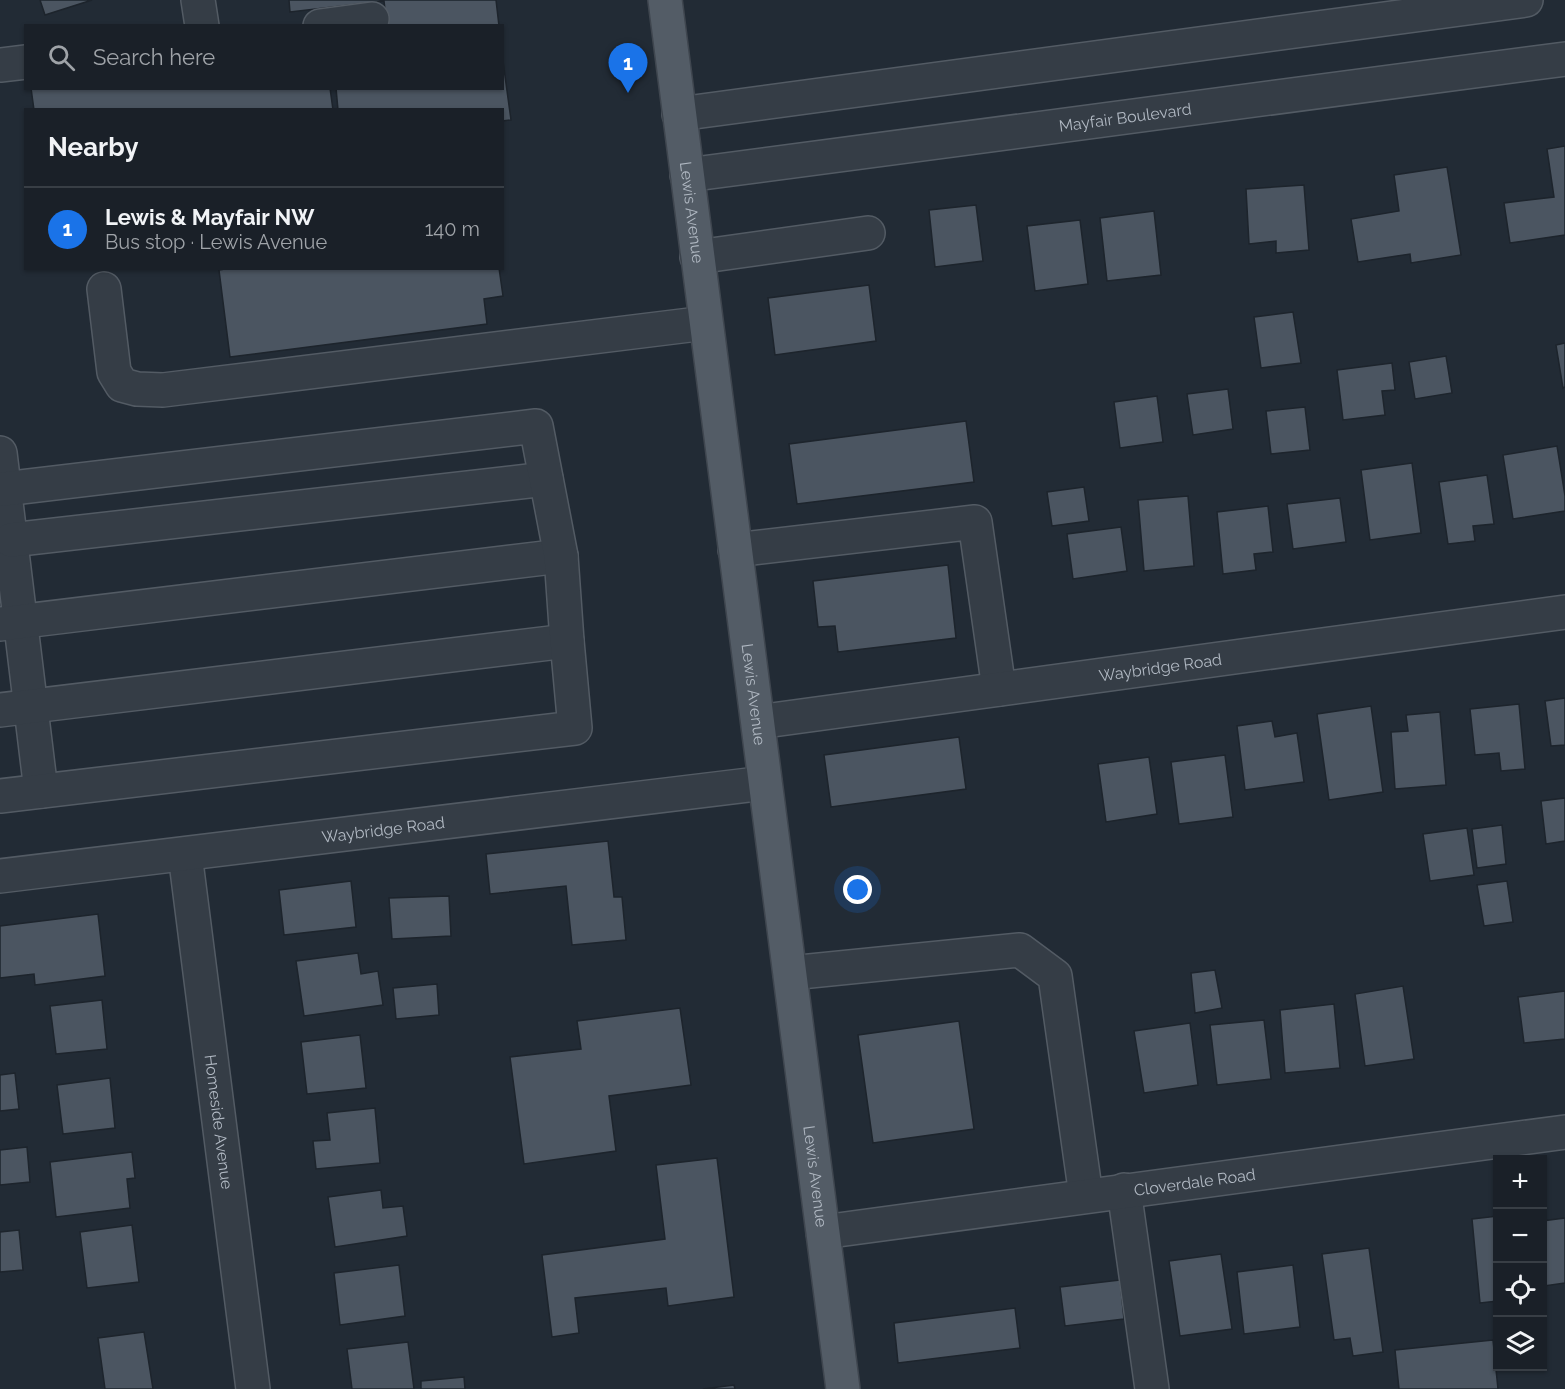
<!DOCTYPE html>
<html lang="en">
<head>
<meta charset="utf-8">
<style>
  :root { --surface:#1a2028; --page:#232830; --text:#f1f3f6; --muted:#9fa3a8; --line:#383e45; --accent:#1a73e8 }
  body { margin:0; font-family:Raleway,sans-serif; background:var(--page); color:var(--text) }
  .controls { position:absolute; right:18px; bottom:18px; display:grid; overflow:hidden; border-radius:0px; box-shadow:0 2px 4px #0004 }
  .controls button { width:54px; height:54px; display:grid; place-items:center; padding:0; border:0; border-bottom:2px solid var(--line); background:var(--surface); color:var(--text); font:30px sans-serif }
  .you { position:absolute; left:858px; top:890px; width:21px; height:21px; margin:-15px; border:4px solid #fff; border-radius:50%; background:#1a73e8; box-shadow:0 0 0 9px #1a73e833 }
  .badge { display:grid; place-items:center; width:39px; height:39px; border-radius:50%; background:var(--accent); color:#fff; font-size:20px; font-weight:700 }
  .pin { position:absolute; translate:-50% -50px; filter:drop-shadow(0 2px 3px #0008) }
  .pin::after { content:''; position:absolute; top:32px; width:21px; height:18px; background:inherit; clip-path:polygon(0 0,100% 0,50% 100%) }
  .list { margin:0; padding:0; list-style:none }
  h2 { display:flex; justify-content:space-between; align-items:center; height:78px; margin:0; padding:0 24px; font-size:26px }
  h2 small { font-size:20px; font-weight:400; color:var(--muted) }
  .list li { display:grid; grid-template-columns:39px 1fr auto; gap:18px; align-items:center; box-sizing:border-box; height:84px; padding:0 24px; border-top:2px solid var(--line) }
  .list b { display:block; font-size:22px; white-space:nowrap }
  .list p { margin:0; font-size:20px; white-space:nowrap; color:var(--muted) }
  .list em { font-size:20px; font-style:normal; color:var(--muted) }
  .icon { flex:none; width:33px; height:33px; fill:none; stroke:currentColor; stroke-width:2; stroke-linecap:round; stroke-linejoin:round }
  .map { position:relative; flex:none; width:1565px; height:1389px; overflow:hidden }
  .search { position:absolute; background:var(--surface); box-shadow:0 2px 4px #0004; left:24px; top:24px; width:480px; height:66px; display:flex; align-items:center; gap:15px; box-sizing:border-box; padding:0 21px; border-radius:0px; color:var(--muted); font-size:22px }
  .panel { position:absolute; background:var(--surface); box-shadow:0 2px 4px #0004; left:24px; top:108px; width:480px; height:162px; border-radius:0px }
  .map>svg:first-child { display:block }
  .building { fill:#4b5561; stroke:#1d242c; stroke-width:1.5 }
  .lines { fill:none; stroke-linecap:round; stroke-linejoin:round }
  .minor-casing { stroke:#535b64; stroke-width:36 }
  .major-casing { stroke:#3f464f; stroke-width:36 }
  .minor { stroke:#353d46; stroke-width:33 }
  .major { stroke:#535c66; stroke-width:33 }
  .labels { text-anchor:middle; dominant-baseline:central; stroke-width:4.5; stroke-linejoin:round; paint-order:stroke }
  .street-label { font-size:16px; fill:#b0b8c2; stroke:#1b222a }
</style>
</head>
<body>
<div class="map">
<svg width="1565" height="1389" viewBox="0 0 1565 1389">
  <rect width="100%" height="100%" fill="#222b35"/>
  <!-- building -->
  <g class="building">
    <path d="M40,0H92L45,15Z"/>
    <path d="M289,0H496L499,26H387L384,1L290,12Z"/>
    <path d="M502,54L511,120L502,121V110H338L336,88H502Z"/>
    <path d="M31,88H330L333,110H34Z"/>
    <path d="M1565,146V235L1510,243L1504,203L1554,197L1547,149Z"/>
    <path d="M1447,167L1461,255L1411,263L1410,254L1358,262L1351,219L1399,211L1394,175Z"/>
    <path d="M1304,185L1309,250L1276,253V241L1249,244L1246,189Z"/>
    <path d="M976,205L983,261L935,267L929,210Z"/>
    <path d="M1154,211L1161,275L1107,281L1100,218Z"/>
    <path d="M1080,220L1088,284L1035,291L1027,226Z"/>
    <path d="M231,268H499L503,296L484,299L487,324L230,357L219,270Z"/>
    <path d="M869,285L876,341L775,355L768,298Z"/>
    <path d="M1293,312L1301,363L1261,368L1254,317Z"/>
    <path d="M1565,343V387L1563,388L1556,345Z"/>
    <path d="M1446,356L1452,393L1415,399L1409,362Z"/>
    <path d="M1392,363L1395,390L1382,391L1385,415L1343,420L1337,370Z"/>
    <path d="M1228,389L1233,429L1193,435L1187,394Z"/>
    <path d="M1157,396L1163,442L1120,448L1114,402Z"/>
    <path d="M1305,407L1310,450L1271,454L1266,411Z"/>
    <path d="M966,421L974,482L797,504L789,444Z"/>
    <path d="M1557,446L1565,496V511L1513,519L1503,455Z"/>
    <path d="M1412,463L1421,533L1370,540L1361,470Z"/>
    <path d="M1487,475L1494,524L1473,526L1475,541L1448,544L1439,482Z"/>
    <path d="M1084,487L1089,521L1052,526L1047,492Z"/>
    <path d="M1188,496L1194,566L1144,571L1138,500Z"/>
    <path d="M1340,498L1346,542L1293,549L1287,504Z"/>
    <path d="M1268,506L1273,552L1254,554L1256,570L1223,574L1217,512Z"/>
    <path d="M1121,527L1127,571L1073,579L1067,534Z"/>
    <path d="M948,565L956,638L838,652L835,626L818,627L813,581Z"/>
    <path d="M1565,698V745L1551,746L1545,701Z"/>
    <path d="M1519,704L1525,769L1501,771L1499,753L1475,755L1470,709Z"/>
    <path d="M1371,706L1383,792L1329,800L1317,714Z"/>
    <path d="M1440,712L1446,785L1395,789L1391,732L1408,731L1406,715Z"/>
    <path d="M1272,721L1275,737L1297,733L1304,782L1245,790L1237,726Z"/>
    <path d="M959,737L966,789L831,807L824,755Z"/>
    <path d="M1225,755L1233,817L1179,824L1171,762Z"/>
    <path d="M1149,757L1157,814L1106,822L1098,764Z"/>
    <path d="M1565,798V841L1546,844L1541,801Z"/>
    <path d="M1502,825L1506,864L1477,868L1472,829Z"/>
    <path d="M1467,828L1474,875L1430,881L1423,834Z"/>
    <path d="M608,841L614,897H622L626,940L572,945L566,886L490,894L486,854Z"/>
    <path d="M351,881L356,927L284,935L279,890Z"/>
    <path d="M1507,881L1513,922L1484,926L1477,885Z"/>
    <path d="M449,896L451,936L392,939L389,898Z"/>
    <path d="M98,914L105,976L35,985L34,974L0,978V926Z"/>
    <path d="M358,953L361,974L378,971L383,1005L304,1016L296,961Z"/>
    <path d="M1215,970L1222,1008L1195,1013L1191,973Z"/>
    <path d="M437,984L439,1015L396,1019L393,988Z"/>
    <path d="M1403,986L1414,1059L1365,1066L1355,994Z"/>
    <path d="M1565,991V1039L1524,1043L1518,997Z"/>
    <path d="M102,1000L107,1049L56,1054L50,1006Z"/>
    <path d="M1334,1004L1340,1068L1285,1073L1280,1010Z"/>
    <path d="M680,1008L691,1085L609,1096L616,1151L524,1164L510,1057L581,1049L577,1021Z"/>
    <path d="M1264,1020L1271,1079L1217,1085L1210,1025Z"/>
    <path d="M959,1021L974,1129L873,1143L858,1035Z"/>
    <path d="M1190,1023L1198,1085L1144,1093L1134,1031Z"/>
    <path d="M360,1035L366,1088L307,1094L301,1042Z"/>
    <path d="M15,1073L19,1109L0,1111V1075Z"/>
    <path d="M110,1078L115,1128L63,1134L57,1085Z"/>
    <path d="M375,1108L380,1163L316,1169L313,1141L330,1140L327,1113Z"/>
    <path d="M27,1147L30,1182L0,1185V1150Z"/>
    <path d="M132,1152L135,1178L127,1179L130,1208L56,1217L50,1162Z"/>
    <path d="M717,1158L734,1297L668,1306L666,1288L575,1298L579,1333L552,1337L542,1255L665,1239L656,1165Z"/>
    <path d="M381,1190L383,1208L403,1206L407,1236L335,1247L328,1197Z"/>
    <path d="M1498,1216V1301L1480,1303L1472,1219Z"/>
    <path d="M1565,1218V1283L1544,1286L1542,1221Z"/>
    <path d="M132,1225L139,1282L87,1288L80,1232Z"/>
    <path d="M19,1230L23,1270L0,1272V1232Z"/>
    <path d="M1369,1248L1383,1352L1353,1356L1350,1338L1334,1340L1322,1254Z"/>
    <path d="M1221,1254L1232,1329L1180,1336L1169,1261Z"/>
    <path d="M399,1265L405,1316L340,1325L334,1273Z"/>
    <path d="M1293,1265L1300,1327L1244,1334L1237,1272Z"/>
    <path d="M1120,1280L1124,1319L1065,1326L1060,1287Z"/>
    <path d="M1015,1308L1020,1348L898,1363L894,1323Z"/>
    <path d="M144,1332L153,1389H105L98,1338Z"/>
    <path d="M1493,1340L1498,1389H1399L1395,1350Z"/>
    <path d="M408,1342L414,1389H352L347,1349Z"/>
    <path d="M464,1377L465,1389H421V1381Z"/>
    <path d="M734,1385L735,1389H703Z"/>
  </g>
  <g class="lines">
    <!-- minor casing -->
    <g class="minor-casing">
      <g id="minor">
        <path d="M198,0L202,26"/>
        <path d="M320,26L372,19"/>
        <path d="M0,65L26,62"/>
        <path d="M679,114L1526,0"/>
        <path id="s1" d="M687,175L1565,59"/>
        <path d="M697,257L868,233"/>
        <path d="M104,289L114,372L122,385L137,389L163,390L706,323"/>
        <path d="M0,453L41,791"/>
        <path d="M11,540L546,479"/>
        <path d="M735,550L975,522L999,689"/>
        <path d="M0,624L561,556"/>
        <path d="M0,710L567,641"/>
        <path id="s2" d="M758,722L1565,612"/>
        <path d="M0,796L575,728L567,641L561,556L536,426L4,489"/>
        <path id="s3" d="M185,854L253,1389"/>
        <path id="s4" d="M0,876L765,783"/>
        <path d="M790,973L1020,950L1055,976L1086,1196"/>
        <path d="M1124,1190L1152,1389"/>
        <path id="s5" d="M823,1232L1565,1132"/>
      </g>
    </g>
    <!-- major casing -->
    <g class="major-casing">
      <g id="major">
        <path id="s6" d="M665,0L843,1389"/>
      </g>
    </g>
    <!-- minor -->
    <use href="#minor" class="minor"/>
    <!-- major -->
    <use href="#major" class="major"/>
  </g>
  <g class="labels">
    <!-- street labels -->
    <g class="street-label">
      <text stroke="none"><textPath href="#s1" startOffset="442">Mayfair Boulevard</textPath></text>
      <text stroke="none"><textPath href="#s6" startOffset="214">Lewis Avenue</textPath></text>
      <text stroke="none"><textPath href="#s2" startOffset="406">Waybridge Road</textPath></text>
      <text stroke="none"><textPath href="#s6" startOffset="700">Lewis Avenue</textPath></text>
      <text stroke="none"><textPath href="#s4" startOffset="386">Waybridge Road</textPath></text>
      <text stroke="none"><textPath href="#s3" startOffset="270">Homeside Avenue</textPath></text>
      <text stroke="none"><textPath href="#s6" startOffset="1186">Lewis Avenue</textPath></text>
      <text stroke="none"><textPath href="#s5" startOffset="375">Cloverdale Road</textPath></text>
    </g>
  </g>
</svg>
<div class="controls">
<button>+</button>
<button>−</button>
<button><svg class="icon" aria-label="locate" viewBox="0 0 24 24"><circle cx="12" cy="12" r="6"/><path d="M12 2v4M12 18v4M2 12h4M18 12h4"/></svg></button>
<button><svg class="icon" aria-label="layers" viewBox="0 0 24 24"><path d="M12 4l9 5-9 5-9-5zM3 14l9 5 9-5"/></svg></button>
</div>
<div class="you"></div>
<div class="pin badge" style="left:628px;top:93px">1</div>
<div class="search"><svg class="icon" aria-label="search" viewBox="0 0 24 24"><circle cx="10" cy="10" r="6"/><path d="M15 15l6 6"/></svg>Search here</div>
<section class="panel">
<h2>Nearby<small></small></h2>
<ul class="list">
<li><span class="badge">1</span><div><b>Lewis &amp; Mayfair NW</b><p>Bus stop · Lewis Avenue</p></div><em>140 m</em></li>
</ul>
</section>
</div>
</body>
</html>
